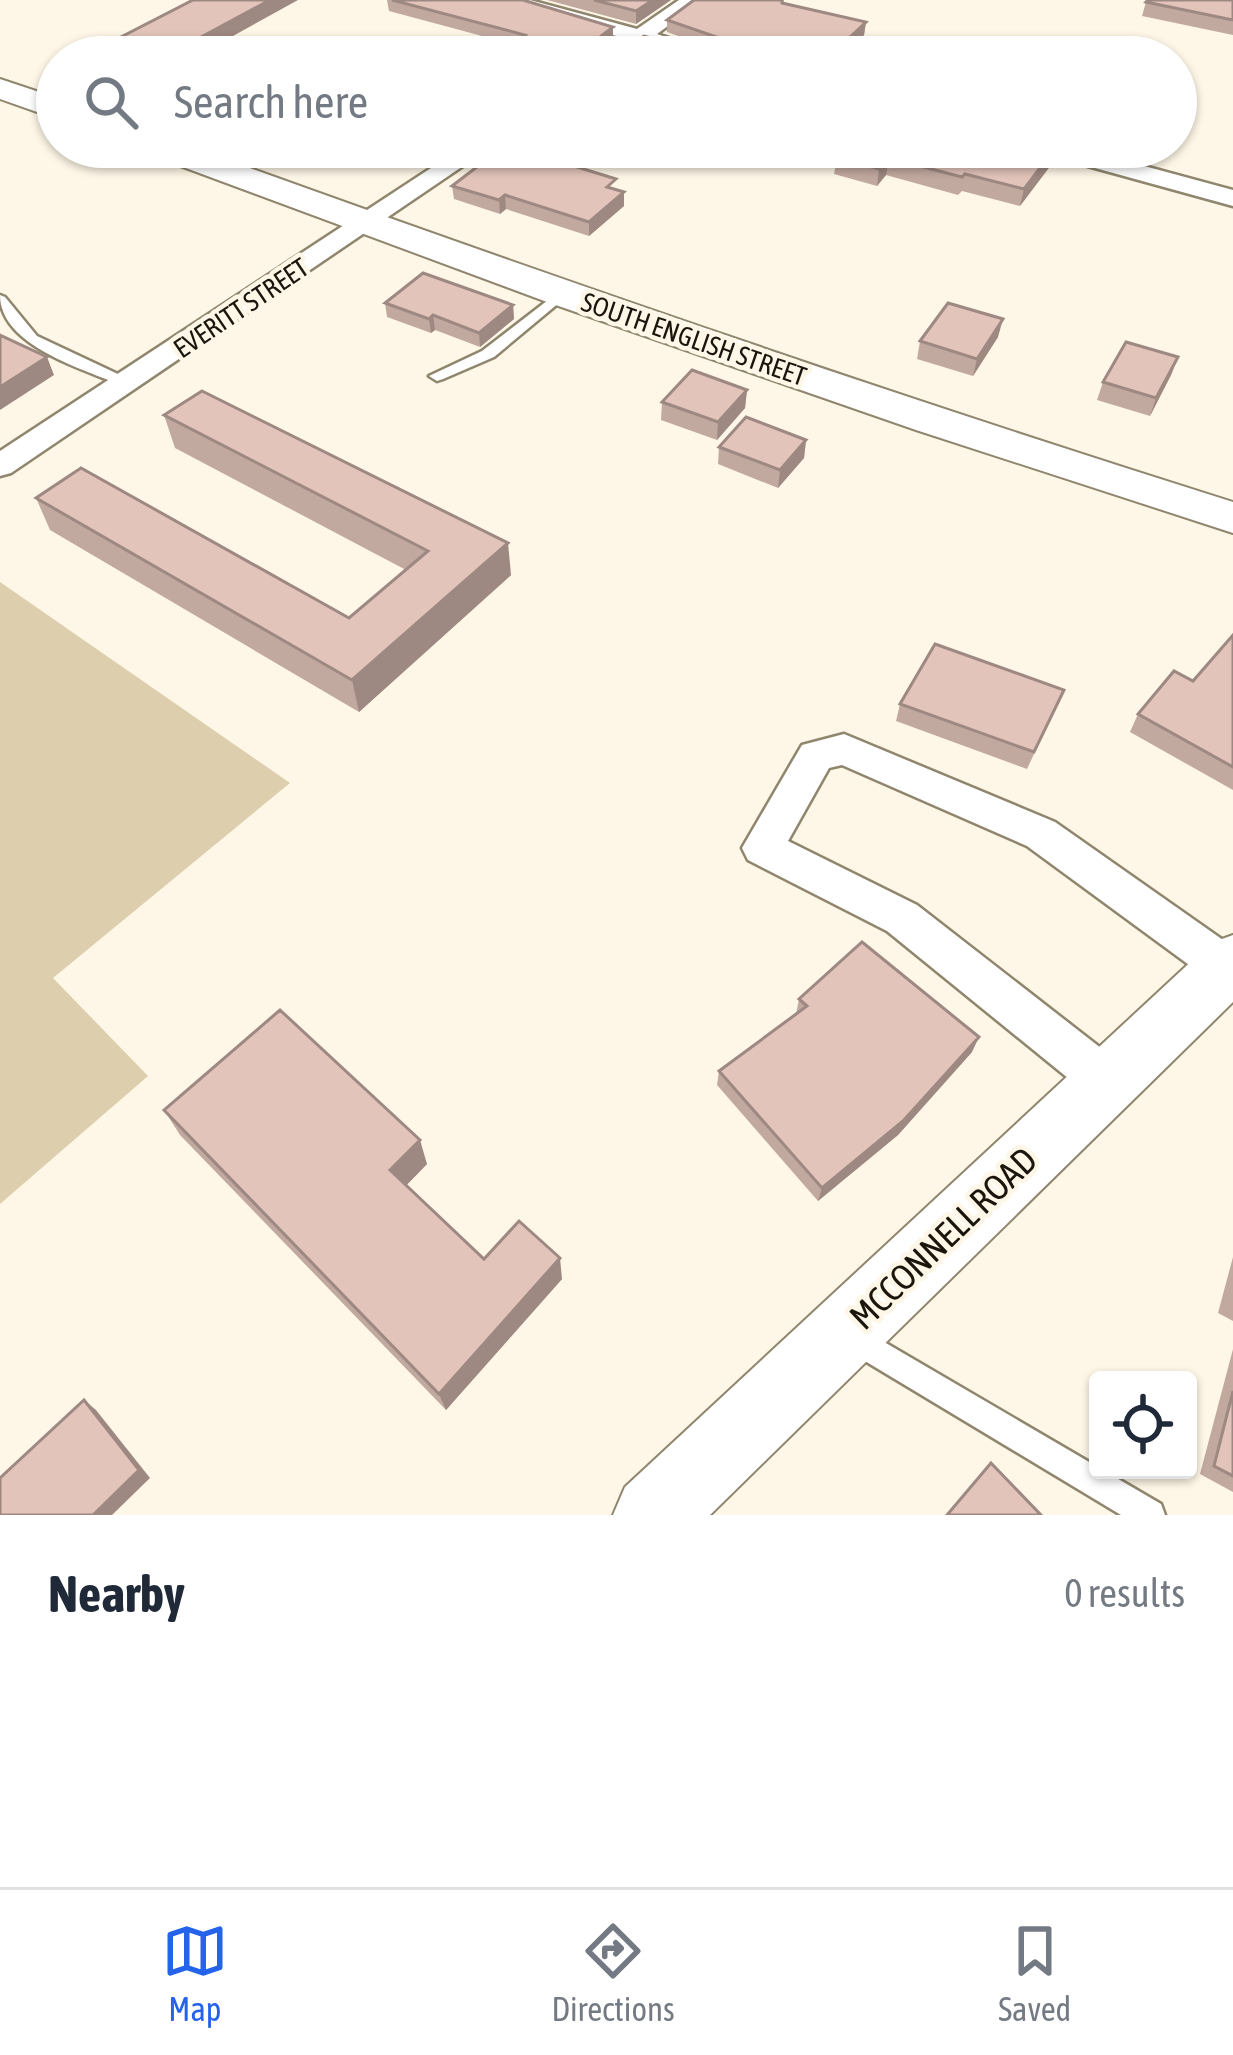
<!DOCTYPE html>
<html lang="en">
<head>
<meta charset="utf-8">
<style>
  :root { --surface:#fff; --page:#f6f6f7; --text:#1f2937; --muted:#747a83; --line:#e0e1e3; --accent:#2563eb }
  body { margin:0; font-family:"Asap Condensed",sans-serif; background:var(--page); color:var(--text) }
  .controls { position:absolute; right:36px; bottom:36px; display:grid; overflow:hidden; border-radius:12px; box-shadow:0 3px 9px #0004 }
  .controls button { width:108px; height:108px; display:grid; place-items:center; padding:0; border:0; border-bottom:3px solid var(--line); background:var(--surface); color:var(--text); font:60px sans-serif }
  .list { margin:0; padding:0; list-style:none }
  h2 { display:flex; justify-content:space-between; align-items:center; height:156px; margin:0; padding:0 48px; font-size:51px }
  h2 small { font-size:39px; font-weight:400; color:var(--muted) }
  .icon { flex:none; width:66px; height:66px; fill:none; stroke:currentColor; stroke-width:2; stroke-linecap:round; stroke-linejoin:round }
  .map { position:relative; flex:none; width:1233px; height:1515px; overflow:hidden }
  .search { position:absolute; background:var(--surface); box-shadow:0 3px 9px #0004; left:36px; right:36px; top:36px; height:132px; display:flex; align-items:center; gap:30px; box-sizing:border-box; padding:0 42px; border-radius:66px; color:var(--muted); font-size:45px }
  .sheet { height:372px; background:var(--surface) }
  nav { display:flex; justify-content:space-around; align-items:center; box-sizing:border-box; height:168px; border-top:3px solid var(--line); background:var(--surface); font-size:33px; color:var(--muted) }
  nav a { display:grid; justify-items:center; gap:6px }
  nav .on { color:var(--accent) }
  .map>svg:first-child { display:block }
  .green { fill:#ddcfad }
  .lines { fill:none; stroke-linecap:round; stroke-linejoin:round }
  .lane-casing { stroke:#90866e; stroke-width:5 }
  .street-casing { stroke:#90866e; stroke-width:5 }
  .secondary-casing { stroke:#90866e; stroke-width:4 }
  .lane { fill:#fff; fill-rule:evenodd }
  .street { fill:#fff; fill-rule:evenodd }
  .secondary { fill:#fff; fill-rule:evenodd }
  .wall { fill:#c2a9a0 }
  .shaded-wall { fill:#9e8982 }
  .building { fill:#e2c4ba; stroke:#9e8982; stroke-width:3 }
  .labels { text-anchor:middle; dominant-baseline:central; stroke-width:9; stroke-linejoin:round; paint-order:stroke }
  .far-street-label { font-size:27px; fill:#1a160d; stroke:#fef7e7 }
  .near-street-label { font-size:36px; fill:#1a160d; stroke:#fef7e7 }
</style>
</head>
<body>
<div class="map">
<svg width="1233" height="1515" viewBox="0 0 1233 1515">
  <rect width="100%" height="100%" fill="#fef7e7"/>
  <!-- green -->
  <path class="green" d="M0,582L290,783L53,978L148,1076L0,1204Z"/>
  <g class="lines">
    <!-- lane casing -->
    <g class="lane-casing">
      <g id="lane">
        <path d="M561,290L568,294L566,297L494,357L443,379L437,381L429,376L482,351Z"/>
        <path d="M0,295L5,297L37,336L137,383L129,388L123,386C84,369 0,346 0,295Z"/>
        <path d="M855,1325L1161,1504L1165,1515H1121L845,1349L841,1339L845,1329Z"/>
      </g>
    </g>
    <!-- street casing -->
    <g class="street-casing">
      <g id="street">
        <path d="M497,0H530L637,29L679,0H703L657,34L726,57H690L643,44L625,57H599L623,38Z"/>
        <path d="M463,147H491L11,473L0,476V451Z"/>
        <path d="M1034,147H1074L1233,190V206L1037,152Z"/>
        <path d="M844,734L1055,822L1233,947V984L1211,981L1027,846L842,765L829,768L788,841L917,905L1124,1066L1130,1081L1124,1096L1107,1103L1090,1096L887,931L748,860L742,848L802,745Z"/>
      </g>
    </g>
    <!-- secondary casing -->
    <g class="secondary-casing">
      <g id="secondary">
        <path d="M0,79L57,98V119L0,99Z"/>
        <path d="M143,147H192C537,272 883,392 1233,502V533L916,430L547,302L148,154Z"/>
        <path d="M1233,935V1002L710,1515H613L625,1487L1211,943Z"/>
      </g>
    </g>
    <!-- lane -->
    <use href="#lane" class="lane"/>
    <!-- street -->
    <use href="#street" class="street"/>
    <!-- secondary -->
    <use href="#secondary" class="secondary"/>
  </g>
  <!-- wall -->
  <g class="wall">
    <path d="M387,0H523L613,27V40L603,48H625L644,36L691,48H712L667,32V20L694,0H784L783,4L866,22L864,35L841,57H493L512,44L389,11Z"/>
    <path d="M547,0H671L636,24Z"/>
    <path d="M1233,0V35L1142,16L1146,2Z"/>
    <path d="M503,147H583L564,163L616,190L624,206L589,236L506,209L500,214L454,199L452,186Z"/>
    <path d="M1058,147L1054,161L1020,206L962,191L958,195L886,175L877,186L834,174L837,157Z"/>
    <path d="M385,303L513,305L514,319L480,347L435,330L431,333L387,317Z"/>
    <path d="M998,337L973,376L917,359L920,341Z"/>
    <path d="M1178,357L1171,375L1150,416L1097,400L1103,382Z"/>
    <path d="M747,390L745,408L717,440L661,420L662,402Z"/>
    <path d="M164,415L511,575L359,712L50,530L36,498L349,618L406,570L175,448Z"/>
    <path d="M806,440L804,458L778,488L718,464L719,447Z"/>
    <path d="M1233,635V790L1130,732L1138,714L1193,681Z"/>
    <path d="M1064,690L1027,769L896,721L900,704Z"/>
    <path d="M799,999L972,1052L898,1135L818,1201L717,1085L719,1071L796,1014Z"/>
    <path d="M164,1110L427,1164L406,1185L484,1259L562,1279L446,1410L180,1135Z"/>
    <path d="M1233,1257V1321L1218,1313Z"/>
    <path d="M1233,1349V1492L1200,1474Z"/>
  </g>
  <!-- shaded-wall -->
  <g class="shaded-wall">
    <path d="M270,0H298L195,57H164Z"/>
    <path d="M653,0H671L636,24V11Z"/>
    <path d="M866,22L864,35L841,57H829Z"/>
    <path d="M613,27V40L596,53V40Z"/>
    <path d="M566,147H583L552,173L551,159Z"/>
    <path d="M1056,147L1054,161L1020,206L1024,189Z"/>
    <path d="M889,158L886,175L877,186L879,169Z"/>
    <path d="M624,192V206L589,236V222Z"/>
    <path d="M505,195L506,209L500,214L499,200Z"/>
    <path d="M513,305L514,319L480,347L479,333Z"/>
    <path d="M433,315L435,330L431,333L429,319Z"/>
    <path d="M1003,319L998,337L973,376L977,359Z"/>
    <path d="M47,357L54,375L0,410V387Z"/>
    <path d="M1178,357L1171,375L1150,416L1156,398Z"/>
    <path d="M747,390L745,408L717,440L718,422Z"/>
    <path d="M806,440L804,458L778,488L780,470Z"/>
    <path d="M508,543L511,575L359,712L352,680Z"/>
    <path d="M979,1037L972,1052L898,1135L818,1201L822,1188Z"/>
    <path d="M420,1140L427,1164L399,1193L390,1170Z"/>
    <path d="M560,1258L562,1279L446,1410L439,1394Z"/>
    <path d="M84,1400L96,1410L150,1478L112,1515H93Z"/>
  </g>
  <!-- building -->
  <g class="building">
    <path d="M193,0H270L164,57H82Z"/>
    <path d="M392,0H523L613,27L596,40L599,48H625L644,36L691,48H727L731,42L667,20L694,0H782V3L866,22L829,57H493L525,35Z"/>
    <path d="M594,0H653L636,11Z"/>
    <path d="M1148,0H1233V20L1146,2Z"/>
    <path d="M944,48L982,57H935Z"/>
    <path d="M503,147H566L551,159L616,179L607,187L624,192L589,222L505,195L499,200L452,186Z"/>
    <path d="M847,147H1056L1024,189L965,174L962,177L889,158L879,169L837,157Z"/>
    <path d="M423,273L513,305L479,333L433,315L429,319L385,303Z"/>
    <path d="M948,303L1003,319L977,359L920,341Z"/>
    <path d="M0,335L47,357L0,387Z"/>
    <path d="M1126,342L1178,357L1156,398L1103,382Z"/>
    <path d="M692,370L747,390L718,422L662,402Z"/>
    <path d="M202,391L508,543L352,680L36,498L81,468L349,618L428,551L164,415Z"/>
    <path d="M746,417L806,440L780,470L719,447Z"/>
    <path d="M1233,635V767L1138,714L1174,671L1193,681Z"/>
    <path d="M935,644L1064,690L1034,752L900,704Z"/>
    <path d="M862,942L979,1037L903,1121L822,1188L719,1071L807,1006L799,999Z"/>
    <path d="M280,1010L420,1140L390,1170L484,1259L519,1221L560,1258L439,1394L164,1110Z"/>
    <path d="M1233,1391V1476L1214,1466Z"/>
    <path d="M84,1400L139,1470L93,1515H0V1478Z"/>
    <path d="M991,1463L1041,1515H947Z"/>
  </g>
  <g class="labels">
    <!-- far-street labels -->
    <g class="far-street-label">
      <text transform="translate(241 308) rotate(-34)">EVERITT STREET</text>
      <text transform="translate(694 339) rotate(19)">SOUTH ENGLISH STREET</text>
    </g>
    <!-- near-street labels -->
    <g class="near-street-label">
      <text transform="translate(943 1238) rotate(-44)">MCCONNELL ROAD</text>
    </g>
  </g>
</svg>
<div class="controls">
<button><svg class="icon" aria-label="locate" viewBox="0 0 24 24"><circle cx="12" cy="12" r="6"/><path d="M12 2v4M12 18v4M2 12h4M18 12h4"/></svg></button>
</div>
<div class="search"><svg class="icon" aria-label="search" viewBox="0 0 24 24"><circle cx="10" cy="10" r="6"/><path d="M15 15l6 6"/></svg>Search here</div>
</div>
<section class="sheet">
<h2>Nearby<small>0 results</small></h2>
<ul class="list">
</ul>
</section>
<nav>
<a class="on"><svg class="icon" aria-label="map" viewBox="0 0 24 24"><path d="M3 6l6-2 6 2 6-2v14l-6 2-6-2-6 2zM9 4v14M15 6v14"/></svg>Map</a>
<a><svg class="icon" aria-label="directions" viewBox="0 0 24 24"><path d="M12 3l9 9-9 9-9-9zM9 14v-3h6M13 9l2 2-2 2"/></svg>Directions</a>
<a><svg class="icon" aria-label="saved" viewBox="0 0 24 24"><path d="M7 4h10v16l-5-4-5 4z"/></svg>Saved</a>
</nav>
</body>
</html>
